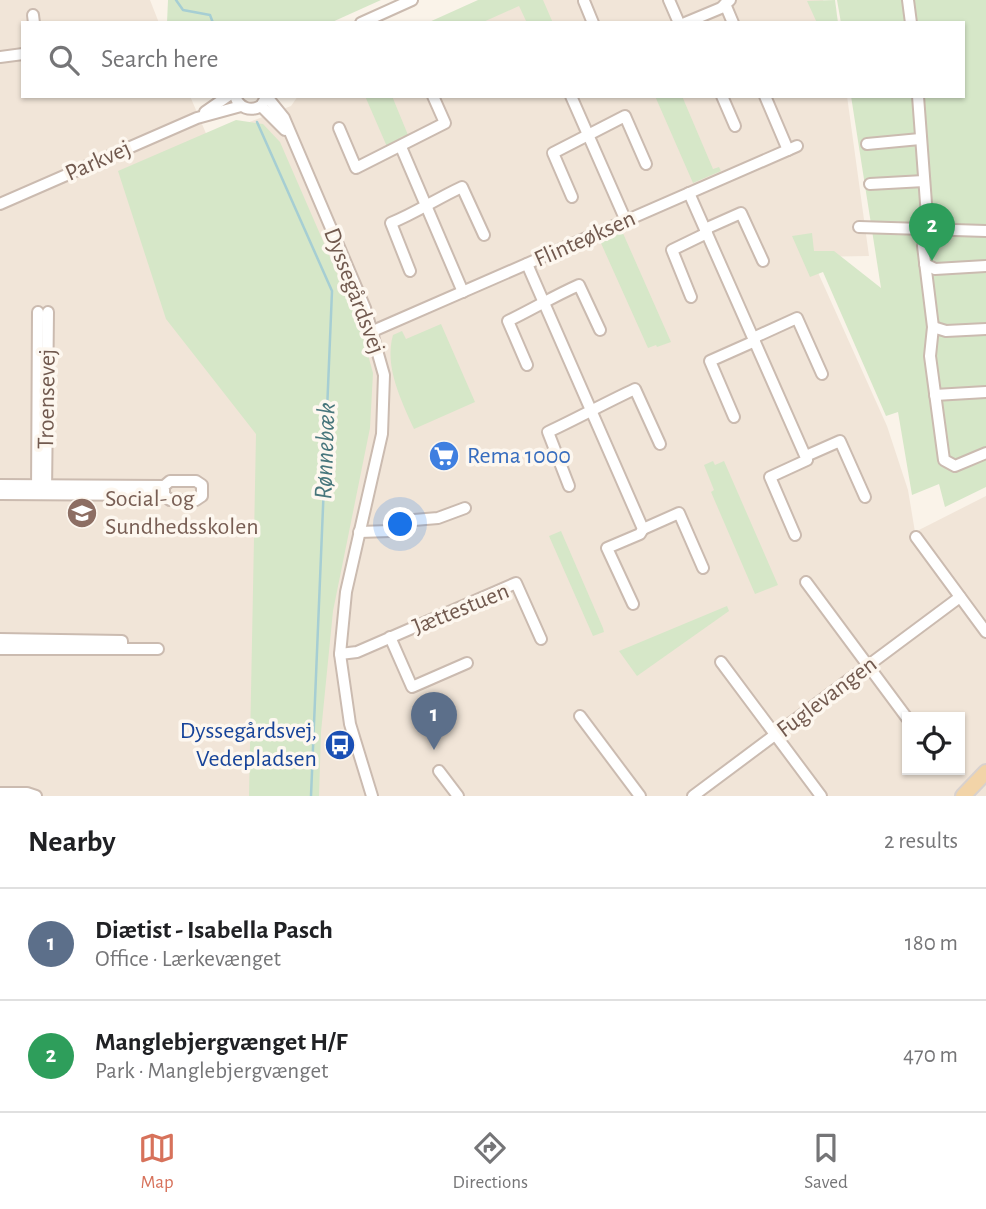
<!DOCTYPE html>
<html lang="en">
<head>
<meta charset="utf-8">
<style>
  :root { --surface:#fff; --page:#f2f2f2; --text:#202124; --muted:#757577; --line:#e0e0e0; --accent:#d7725b }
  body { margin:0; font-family:"Alegreya Sans",sans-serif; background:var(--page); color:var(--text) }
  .controls { position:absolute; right:21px; bottom:21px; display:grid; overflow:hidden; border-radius:0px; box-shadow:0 2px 5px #0004 }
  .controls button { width:63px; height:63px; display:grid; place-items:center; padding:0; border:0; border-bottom:2px solid var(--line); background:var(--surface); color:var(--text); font:35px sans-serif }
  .you { position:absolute; left:401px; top:525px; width:24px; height:24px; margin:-18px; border:5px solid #fff; border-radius:50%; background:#1a73e8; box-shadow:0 0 0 10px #1a73e833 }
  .badge { display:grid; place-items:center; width:46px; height:46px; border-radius:50%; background:var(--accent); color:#fff; font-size:23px; font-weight:700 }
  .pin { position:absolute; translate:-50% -58px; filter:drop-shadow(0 2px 4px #0008) }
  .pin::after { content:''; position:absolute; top:37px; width:24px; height:21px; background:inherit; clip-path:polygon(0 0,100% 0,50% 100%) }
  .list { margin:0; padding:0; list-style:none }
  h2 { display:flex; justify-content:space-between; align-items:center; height:91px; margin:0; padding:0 28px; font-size:30px }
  h2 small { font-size:23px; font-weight:400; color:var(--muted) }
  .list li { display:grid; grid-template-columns:46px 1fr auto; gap:21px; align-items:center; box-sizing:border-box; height:112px; padding:0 28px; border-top:2px solid var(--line) }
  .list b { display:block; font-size:26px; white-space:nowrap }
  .list p { margin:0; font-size:23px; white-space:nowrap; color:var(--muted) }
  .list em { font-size:23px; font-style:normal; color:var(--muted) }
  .icon { flex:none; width:38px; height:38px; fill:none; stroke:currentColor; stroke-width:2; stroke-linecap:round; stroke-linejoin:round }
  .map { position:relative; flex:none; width:986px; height:796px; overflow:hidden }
  .search { position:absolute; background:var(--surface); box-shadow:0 2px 5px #0004; left:21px; right:21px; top:21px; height:77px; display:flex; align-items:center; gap:18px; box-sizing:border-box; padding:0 24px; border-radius:0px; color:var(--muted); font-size:26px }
  .sheet { height:315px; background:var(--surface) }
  nav { display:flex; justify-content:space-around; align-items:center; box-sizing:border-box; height:98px; border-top:2px solid var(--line); background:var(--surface); font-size:19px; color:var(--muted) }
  nav a { display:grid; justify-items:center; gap:4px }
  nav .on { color:var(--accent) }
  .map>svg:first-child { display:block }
  .residential { fill:#f1e5d8; fill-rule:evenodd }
  .green { fill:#d6e7c8 }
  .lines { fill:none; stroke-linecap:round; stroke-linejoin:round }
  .stream { stroke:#a6ced3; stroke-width:2.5 }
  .minor-casing { stroke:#cbbbb0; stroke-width:14 }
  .major-casing { stroke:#d8d1ce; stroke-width:18 }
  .minor { stroke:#fff; stroke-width:10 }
  .major { stroke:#f2d4a8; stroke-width:14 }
  .labels { text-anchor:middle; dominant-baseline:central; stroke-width:7; stroke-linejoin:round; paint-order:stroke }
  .street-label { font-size:24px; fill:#725a4f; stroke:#fdf7ef }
  .shop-label { font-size:24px; fill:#366cbe; stroke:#fdf7ef; text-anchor:start }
  .education-label { font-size:24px; fill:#785e54; stroke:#fdf7ef; text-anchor:start }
  .transit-label { font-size:24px; fill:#164399; stroke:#fdf7ef; text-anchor:end }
  .water-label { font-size:26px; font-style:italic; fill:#47767c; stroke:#fdf7ef }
</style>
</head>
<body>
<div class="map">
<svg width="986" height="796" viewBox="0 0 986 796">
  <rect width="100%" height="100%" fill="#faf3e9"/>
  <!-- residential -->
  <g class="residential">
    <path d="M0,0H150L159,23H23V96H190L208,138L291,106L298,96H847L869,256L811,257L887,426L908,490L915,532L986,496V796H0ZM907,717H960V770H907Z"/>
    <path d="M503,0H823L833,23H452Z"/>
  </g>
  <!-- green -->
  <g class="green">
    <path d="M168,0H381L330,23H167Z"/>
    <path d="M478,0H543L553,23H527L519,6L481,23H427Z"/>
    <path d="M835,0L838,23H817L807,1Z"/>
    <path d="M837,0H986V487L945,507L939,484L912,495L898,412L886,416L823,272L810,277L792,236L812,233L814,251H834L881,288L851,96H963V23H841Z"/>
    <path d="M365,96H392L408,135L401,137L388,149Z"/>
    <path d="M655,96H682L713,169L719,167L721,171L693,183Z"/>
    <path d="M236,120L263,124L280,142L360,326L373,373L370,428L333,611L321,732L319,796H249L256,434L166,319L118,171Z"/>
    <path d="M622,231L671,342L657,347L656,345L648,348L600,241Z"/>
    <path d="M441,324L475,402L414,429C401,400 384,366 393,335L402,331L406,339Z"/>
    <path d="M713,461L715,465L724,461L778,585L755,594L711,492L714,490L704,465Z"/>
    <path d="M561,531L603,628L604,632L593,636L549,536Z"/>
    <path d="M727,606L729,611L637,676L619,651Z"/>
  </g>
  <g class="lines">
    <!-- stream -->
    <g class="stream">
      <path d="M176,0L183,10L210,15L213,23"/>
      <path d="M257,122L332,291L311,796"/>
    </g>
    <!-- minor casing -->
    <g class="minor-casing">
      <g id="minor">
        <path d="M669,0L679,23"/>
        <path d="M908,0L911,23"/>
        <path d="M584,1L593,23"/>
        <path d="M725,4L733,23"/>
        <path d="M33,15L34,23"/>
        <path d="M361,23L412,0"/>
        <path d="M685,23L721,8L730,0"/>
        <path d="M0,57L23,54"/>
        <path d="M235,96C239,108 250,112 261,106L267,96"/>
        <path d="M571,96L626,221"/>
        <path d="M722,96L735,126"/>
        <path d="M765,96L788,150"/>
        <path d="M918,96L928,230L923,246L933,327L930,356L944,460L955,466L986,453"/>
        <path d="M267,97L284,118L365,308L384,375L382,434L346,592L340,654L350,724L372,796"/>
        <path d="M261,106L285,130"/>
        <path d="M205,112L228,96"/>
        <path d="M339,128L356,168L445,123L433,96"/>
        <path d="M867,144L920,139"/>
        <path d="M401,147L463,292"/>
        <path d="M870,184L924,181"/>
        <path d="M689,193L807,460L770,477L795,535"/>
        <path d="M572,197L553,153L625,116L646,164"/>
        <path d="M0,204L197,118L241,106"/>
        <path d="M859,227L986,231"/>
        <path d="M705,229L741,213L763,261"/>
        <path d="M527,264L643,529L640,534L607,548L633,604"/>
        <path d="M925,264L935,269L986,266"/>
        <path d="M410,271L391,223C416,213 436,199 462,187L484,235"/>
        <path d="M691,297L672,250L707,233"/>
        <path d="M933,327L946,331L986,329"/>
        <path d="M373,331L797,146"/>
        <path d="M753,338L797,318L822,374"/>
        <path d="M527,365L508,321C533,309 554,296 579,285L600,330"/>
        <path d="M935,395L986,392"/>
        <path d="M734,417L710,361L755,341"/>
        <path d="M806,456L840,441L865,497"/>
        <path d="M0,485L164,486"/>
        <path d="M569,486L548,432C578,418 605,403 635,389L660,444"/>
        <path d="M0,494L164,495L170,500H196L202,496V485L196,481H170L164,486V495"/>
        <path d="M37,494L38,312"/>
        <path d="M46,494L48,312"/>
        <path d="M643,529L679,513L703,568"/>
        <path d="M359,532L390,531L414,520L438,518L465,508"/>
        <path d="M916,537L986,632"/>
        <path d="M806,582L907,718"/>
        <path d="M390,637L412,687L467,663"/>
        <path d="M0,639L122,641V649H158"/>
        <path d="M0,649H122"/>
        <path d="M340,654L357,652L516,583L541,639"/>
        <path d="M721,662L821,796"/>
        <path d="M580,716L640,796"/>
        <path d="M439,771L458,796"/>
        <path d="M0,793H27L36,796"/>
        <path d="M693,796L960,597"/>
      </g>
    </g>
    <!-- major casing -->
    <g class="major-casing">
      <path id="major" d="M963,796L986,772"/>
    </g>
    <!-- minor -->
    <use href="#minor" class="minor"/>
    <!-- major -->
    <use href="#major" class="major"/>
  </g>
  <!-- icons -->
  <defs>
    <g id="supermarket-disc" transform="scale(1.575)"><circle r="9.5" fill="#3f7fe0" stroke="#fdf7ef"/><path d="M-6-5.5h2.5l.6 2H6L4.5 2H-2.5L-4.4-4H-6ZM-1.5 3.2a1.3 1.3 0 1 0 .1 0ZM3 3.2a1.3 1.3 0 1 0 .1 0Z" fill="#fff"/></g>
    <g id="school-disc" transform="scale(1.575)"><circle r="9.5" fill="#8d6e63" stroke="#fdf7ef"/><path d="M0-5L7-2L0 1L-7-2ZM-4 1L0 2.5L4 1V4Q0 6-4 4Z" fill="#fff"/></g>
    <g id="bus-disc" transform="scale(1.575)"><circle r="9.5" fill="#1a4fb4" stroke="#fdf7ef"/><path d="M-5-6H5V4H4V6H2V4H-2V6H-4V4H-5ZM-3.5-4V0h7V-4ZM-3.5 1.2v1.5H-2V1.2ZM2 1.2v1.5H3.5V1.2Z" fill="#fff"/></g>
  </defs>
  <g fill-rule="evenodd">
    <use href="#supermarket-disc" x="444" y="456"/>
    <use href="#school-disc" x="82" y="513"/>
    <use href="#bus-disc" x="340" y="745"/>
  </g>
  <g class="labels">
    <!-- street labels -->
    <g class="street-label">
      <text transform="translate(98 161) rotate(-24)">Parkvej</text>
      <text transform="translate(585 239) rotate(-24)">Flinteøksen</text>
      <text transform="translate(354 291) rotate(69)">Dyssegårdsvej</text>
      <text transform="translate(47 399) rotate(-89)">Troensevej</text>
      <text transform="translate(461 609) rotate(-22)">Jættestuen</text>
      <text transform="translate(827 697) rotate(-37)">Fuglevangen</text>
    </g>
    <!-- shop labels -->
    <g class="shop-label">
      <text x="467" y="456">Rema 1000</text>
    </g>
    <!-- education labels -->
    <g class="education-label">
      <text x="105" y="499">Social- og<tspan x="105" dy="28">Sundhedsskolen</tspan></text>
    </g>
    <!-- transit labels -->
    <g class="transit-label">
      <text x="317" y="731">Dyssegårdsvej,<tspan x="317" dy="28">Vedepladsen</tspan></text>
    </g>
    <!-- water labels -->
    <g class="water-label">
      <text transform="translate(325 451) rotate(-88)">Rønnebæk</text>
    </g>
  </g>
</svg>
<div class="controls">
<button><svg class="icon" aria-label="locate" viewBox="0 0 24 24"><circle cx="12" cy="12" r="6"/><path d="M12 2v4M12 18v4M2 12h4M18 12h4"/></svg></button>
</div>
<div class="you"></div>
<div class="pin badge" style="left:434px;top:750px;background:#5c6f8a">1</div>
<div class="pin badge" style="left:932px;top:261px;background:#2e9e5b">2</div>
<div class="search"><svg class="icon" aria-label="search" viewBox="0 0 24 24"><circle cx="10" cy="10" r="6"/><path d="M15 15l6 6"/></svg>Search here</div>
</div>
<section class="sheet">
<h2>Nearby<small>2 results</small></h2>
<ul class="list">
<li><span class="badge" style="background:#5c6f8a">1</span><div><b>Diætist - Isabella Pasch</b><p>Office · Lærkevænget</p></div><em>180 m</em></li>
<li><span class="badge" style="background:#2e9e5b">2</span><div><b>Manglebjergvænget H/F</b><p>Park · Manglebjergvænget</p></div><em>470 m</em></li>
</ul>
</section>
<nav>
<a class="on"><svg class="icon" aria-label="map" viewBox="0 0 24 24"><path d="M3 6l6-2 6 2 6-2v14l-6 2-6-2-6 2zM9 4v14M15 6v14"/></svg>Map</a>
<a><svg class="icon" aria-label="directions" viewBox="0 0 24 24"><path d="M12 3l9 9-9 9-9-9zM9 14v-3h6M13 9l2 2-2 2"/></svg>Directions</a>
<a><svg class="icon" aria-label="saved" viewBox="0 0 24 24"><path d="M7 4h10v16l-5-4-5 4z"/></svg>Saved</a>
</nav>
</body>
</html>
